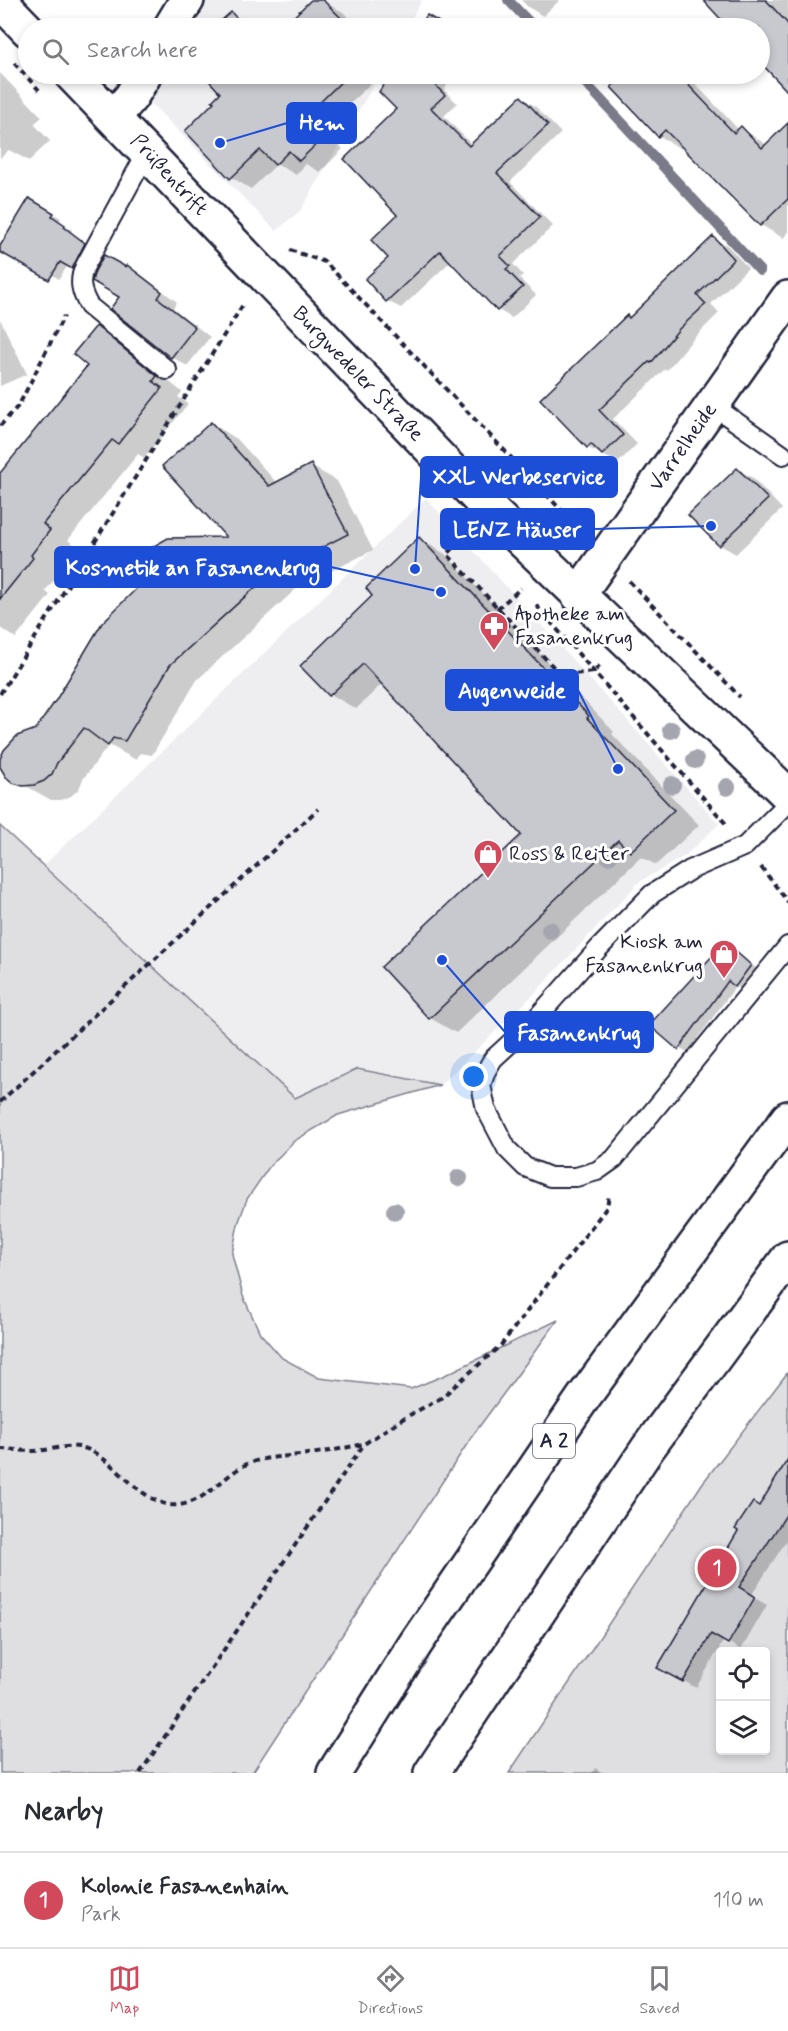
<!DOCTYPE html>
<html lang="en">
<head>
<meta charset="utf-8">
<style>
  :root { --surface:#fff; --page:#f2f2f3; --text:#2b2b33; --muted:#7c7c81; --line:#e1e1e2; --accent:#d1495b }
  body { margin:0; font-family:Mynerve,sans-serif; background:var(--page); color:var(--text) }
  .controls { position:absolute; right:18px; bottom:18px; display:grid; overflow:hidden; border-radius:6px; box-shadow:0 3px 9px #0003 }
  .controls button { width:54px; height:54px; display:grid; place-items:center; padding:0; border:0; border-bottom:2px solid var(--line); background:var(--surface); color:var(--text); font:30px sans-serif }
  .you { position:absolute; left:474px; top:1077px; width:21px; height:21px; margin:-15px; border:4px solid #fff; border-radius:50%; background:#1a73e8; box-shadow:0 0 0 9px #1a73e833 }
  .badge { display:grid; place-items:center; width:39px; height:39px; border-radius:50%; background:var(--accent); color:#fff; font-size:20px; font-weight:700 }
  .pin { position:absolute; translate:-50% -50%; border:3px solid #fff; box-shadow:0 2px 6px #0006 }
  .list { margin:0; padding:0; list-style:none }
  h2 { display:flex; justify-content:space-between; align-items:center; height:78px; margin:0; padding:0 24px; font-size:26px }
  h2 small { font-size:20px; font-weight:400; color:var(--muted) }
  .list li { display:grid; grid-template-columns:39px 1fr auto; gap:18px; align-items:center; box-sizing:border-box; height:96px; padding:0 24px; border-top:2px solid var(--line) }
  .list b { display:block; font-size:22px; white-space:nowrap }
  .list p { margin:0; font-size:20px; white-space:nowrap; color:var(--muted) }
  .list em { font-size:20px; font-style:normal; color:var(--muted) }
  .icon { flex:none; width:33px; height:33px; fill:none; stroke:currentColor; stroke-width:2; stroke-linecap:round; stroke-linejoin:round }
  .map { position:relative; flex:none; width:788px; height:1773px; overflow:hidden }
  .search { position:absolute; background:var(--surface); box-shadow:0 3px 9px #0003; left:18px; right:18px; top:18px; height:66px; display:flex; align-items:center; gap:15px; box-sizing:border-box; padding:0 21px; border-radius:33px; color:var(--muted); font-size:22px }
  .sheet { height:174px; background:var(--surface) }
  nav { display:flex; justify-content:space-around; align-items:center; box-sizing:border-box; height:84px; border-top:2px solid var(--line); background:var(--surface); font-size:16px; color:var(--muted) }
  nav a { display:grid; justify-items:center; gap:3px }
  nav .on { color:var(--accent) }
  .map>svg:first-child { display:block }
  .built { fill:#eeeef1 }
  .green { fill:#dfdfe2; stroke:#80808e; stroke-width:1.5; fill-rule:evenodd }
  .shadow { fill:#0003 }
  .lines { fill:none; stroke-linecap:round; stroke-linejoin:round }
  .stream { stroke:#7a7a88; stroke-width:10 }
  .building { fill:#c8c8cf; stroke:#22223b; stroke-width:1.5 }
  .lane-casing { stroke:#22223b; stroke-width:22 }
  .street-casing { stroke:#22223b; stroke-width:38 }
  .secondary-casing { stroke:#22223b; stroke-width:38 }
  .highway-casing { stroke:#22223b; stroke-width:38 }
  .path { stroke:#22223b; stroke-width:4; stroke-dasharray:6 4.5; stroke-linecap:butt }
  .lane { stroke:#fff; stroke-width:18 }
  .street { stroke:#fff; stroke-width:33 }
  .secondary { stroke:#fff; stroke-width:33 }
  .highway { stroke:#fff; stroke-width:33 }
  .tree { fill:#a5a5af }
  .labels { text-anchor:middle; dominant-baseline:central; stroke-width:6; stroke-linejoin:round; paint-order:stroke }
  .shield { fill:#fff; stroke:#646476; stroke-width:1.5 }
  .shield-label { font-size:20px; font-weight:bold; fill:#22223b }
  .street-label { font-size:21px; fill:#22223b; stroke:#fff }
  .poi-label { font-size:21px; fill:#22223b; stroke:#fff; text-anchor:start }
  .leader { fill:none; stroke:#1d4ed8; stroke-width:2 }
  .callout-dot { fill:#1d4ed8; stroke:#fff; stroke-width:2 }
  .callout { fill:#1d4ed8; stroke:#1d4ed8; stroke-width:2 }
  .callout-label { font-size:22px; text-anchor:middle; font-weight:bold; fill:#fff }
</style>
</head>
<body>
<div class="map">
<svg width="788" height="1773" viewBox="0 0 788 1773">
  <rect width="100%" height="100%" fill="#fff"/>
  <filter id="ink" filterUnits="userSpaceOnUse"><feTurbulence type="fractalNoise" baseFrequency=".0167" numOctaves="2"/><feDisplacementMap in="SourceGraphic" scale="12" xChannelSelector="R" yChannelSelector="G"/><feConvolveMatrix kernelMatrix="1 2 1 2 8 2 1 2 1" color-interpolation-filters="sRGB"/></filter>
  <g filter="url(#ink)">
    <!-- built -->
    <g class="built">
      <path d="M196,0H422L406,28H180Z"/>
      <path d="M154,74H380L301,210L276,231L142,94Z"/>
      <path d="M426,498L618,710L719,824L685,856L639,882L532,996L440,1085L357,1069L295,1098L44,865Z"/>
    </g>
    <!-- green -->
    <g class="green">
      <path d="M0,826L295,1098L357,1069L440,1085L338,1115L294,1141L269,1167L247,1199L238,1224L232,1254L243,1296L260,1333L282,1358L319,1378L411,1389L445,1375L558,1320L473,1435L252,1773H0Z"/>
      <path d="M788,1372V1773H509L702,1484ZM720,1652H766V1750H720Z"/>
    </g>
    <!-- shadow -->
    <g class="shadow">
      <path d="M521,0H560L543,16L528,7Z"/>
      <path d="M725,0H788V90L760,28H731L714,10Z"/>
      <path d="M312,1H322L343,12L358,28H284Z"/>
      <path d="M231,14L251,25L254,28H215Z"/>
      <path d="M0,73L42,117L34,124L50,141L29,161L9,150L0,158Z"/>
      <path d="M205,74H380L324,129L343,149L320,172L306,164L296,175L277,164L251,189L231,177L222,93Z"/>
      <path d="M392,74H454L444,90L457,103L444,116L472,145L521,98L535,106L561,133L510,182L553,226L513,264L523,275L519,278L536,295L512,318L498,310L451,261L401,308L387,301L390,258L399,215L398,109L381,92Z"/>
      <path d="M628,74H686L739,130L741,128L767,145L788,125V233L783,238L761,225L683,146L681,149L659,136L613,87Z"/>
      <path d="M29,200L61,218L58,222L72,230L71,233L91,249L80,272L68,265L59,279L15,253Z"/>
      <path d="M713,238L728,246L748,268L711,304L719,313L694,338L667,370L665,369L613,419L637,444L618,463L587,447L542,399L630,319Z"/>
      <path d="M128,267L143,276L177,302L173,308L210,337L187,366L172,357L122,297Z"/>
      <path d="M0,319L27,374L0,386Z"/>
      <path d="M96,328L122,343L182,392L178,397L188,404L144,458L138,454L68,540L76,546L56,571L59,574L45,591L50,595L16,638L0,628V476L89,366Z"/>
      <path d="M211,423L237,439L277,483L311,466L337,481L373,550L296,589L197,680L152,755L140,753L136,760L109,745L83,779L79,789L71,796L61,800H51L8,776L37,731L229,539Z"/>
      <path d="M737,469L753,478L782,509L736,554L720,545L691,515Z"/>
      <path d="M420,539L445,554L614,732L612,734L699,825L656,865L641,857L456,1033L430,1018L383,968L523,835L383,683L356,709L330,694L374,596Z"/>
      <path d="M726,944L733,948L758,970L743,990L736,986L687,1053L652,1025Z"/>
      <path d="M788,1462V1538L751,1596L767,1605L741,1650L724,1640L696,1688L660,1667Z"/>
      <path d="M595,1768L603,1773H592Z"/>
    </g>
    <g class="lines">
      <!-- stream -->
      <g class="stream">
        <path d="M508,0L535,28"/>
        <path d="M577,74L760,271"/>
      </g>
    </g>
    <!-- building -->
    <g class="building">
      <path d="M311,0H323L351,28H282Z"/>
      <path d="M703,0H766L788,24V92L759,61V28H729Z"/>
      <path d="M231,12L246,28H213Z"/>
      <path d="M427,15L449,28H418Z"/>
      <path d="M203,74H349L305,117L324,137L299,161L289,151L275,165L260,150L230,179L185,131L214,102L212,101L220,93Z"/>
      <path d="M390,74H435L431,81L445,95L431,108L469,146L521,96L548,125L497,173L540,217L500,256L510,266L506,269L523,287L497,311L440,251L386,302L365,279L388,258L371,240L397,215L344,159L396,109L379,92Z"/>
      <path d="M626,74H678L734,133L741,126L762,148L788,123V199L760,226L665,130L658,137L611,87Z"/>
      <path d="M29,198L54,213L52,216L65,225L64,227L85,243L72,269L60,262L49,280L0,252V246Z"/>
      <path d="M713,236L734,259L697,295L706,304L679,329L651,363L649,362L599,410L623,435L602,455L591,444L587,448L540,399L627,315L629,318Z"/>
      <path d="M104,255L126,267L127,265L162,292L158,298L195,327L171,358L110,309L119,297L92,281L95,271Z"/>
      <path d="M96,326L157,376L153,381L162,388L118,444L112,440L43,524L50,530L31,555L33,558L0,599V473L87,366L73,354Z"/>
      <path d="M211,422L269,486L311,464L348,534L270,574L170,665L125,741L113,738L108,746L84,728L57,763L52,774L44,781L34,785L23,786L13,783L6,777L0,767V759L4,750L17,736L36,729L56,700L102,623L137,588L141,565L152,547L168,538L226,537L162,466Z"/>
      <path d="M737,468L768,499L719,546L688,515Z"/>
      <path d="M419,537L589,716L587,718L674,810L630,852L618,840L429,1019L381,967L521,835L363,664L329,696L300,666L372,596L366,588Z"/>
      <path d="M725,942L751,965L735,987L728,981L678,1050L649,1025Z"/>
      <path d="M788,1459V1512L739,1587L755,1597L728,1644L711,1634L683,1682L657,1668L738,1531L735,1529L753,1502L759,1506Z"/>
    </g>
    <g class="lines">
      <!-- lane casing -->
      <g class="lane-casing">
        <g id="lane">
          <path d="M147,152L85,266C78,281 81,292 89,306L167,370"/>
          <path d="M712,405L783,455"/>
          <path d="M788,803L745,846L690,870L652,894L599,948L532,1023L493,1059L486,1071L481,1085L486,1109L507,1149L525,1167L550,1177H576L597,1171L614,1159L788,946"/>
        </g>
      </g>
      <!-- street casing -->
      <g class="street-casing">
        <g id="street">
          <path d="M170,28L187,0"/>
          <path d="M114,117L131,97L145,74"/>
          <path d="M578,595L788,298"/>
        </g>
      </g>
      <!-- secondary casing -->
      <g class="secondary-casing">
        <g id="secondary">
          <path d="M0,1L28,30"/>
          <path d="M71,74L479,499L788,795"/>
        </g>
      </g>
      <!-- highway casing -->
      <g class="highway-casing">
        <g id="highway">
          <path d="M334,1773L416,1643L583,1398L788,1118"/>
          <path d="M431,1773L648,1448L788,1258"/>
        </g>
      </g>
      <!-- path -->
      <g class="path">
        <path d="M14,63L39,90"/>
        <path d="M290,250L325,262L582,532"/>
        <path d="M0,426L19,405L64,316"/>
        <path d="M468,534L447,554L561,675L594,672L602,663"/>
        <path d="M629,581L740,697"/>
        <path d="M536,605L726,824"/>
        <path d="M497,609L521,588"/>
        <path d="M505,628L511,623"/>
        <path d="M0,694L244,303"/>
        <path d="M761,867L788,902"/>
        <path d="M0,1102L318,809"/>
        <path d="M0,1449C11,1449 21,1451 32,1451C51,1451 73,1441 91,1451C118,1464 146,1509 179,1505C207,1501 222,1477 245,1465C264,1456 288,1457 308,1454C327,1452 345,1448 363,1444"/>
        <path d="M140,1773L364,1444L404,1418L441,1398L501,1345L607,1207L609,1195"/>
      </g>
      <!-- lane -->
      <use href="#lane" class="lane"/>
      <!-- street -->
      <use href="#street" class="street"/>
      <!-- secondary -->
      <use href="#secondary" class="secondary"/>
      <!-- highway -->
      <use href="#highway" class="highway"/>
    </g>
    <!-- trees -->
    <g class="tree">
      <circle cx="671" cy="730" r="9"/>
      <circle cx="695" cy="760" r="9"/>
      <circle cx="672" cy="785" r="9"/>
      <circle cx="727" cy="787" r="9"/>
      <circle cx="609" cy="856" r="9"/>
      <circle cx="550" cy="930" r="9"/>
      <circle cx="459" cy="1178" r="9"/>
      <circle cx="395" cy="1211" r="9"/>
    </g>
  </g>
  <!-- icons -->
  <defs>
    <g id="pharmacy-pin" transform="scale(1.5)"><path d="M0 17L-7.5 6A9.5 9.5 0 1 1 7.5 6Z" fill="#d1495b" stroke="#fff"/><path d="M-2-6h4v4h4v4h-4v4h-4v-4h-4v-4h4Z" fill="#fff"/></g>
    <g id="shop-pin" transform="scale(1.5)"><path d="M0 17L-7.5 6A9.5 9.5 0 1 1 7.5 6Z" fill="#d1495b" stroke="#fff"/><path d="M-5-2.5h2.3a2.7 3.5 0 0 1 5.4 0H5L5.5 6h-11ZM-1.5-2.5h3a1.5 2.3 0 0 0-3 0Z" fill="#fff"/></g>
  </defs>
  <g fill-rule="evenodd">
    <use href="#pharmacy-pin" x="494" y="626"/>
    <use href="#shop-pin" x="488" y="854"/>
    <use href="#shop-pin" x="724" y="954"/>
  </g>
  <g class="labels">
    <!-- shield labels -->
    <rect class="shield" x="533" y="1424" width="42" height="34" rx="4.5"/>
    <g class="shield-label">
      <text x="554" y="1441">A 2</text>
    </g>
    <!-- street labels -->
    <g class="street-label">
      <text transform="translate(169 175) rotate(47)">Prüßentrift</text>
      <text transform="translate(358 374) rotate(46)">Burgwedeler Straße</text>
      <text transform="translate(683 447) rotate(-55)">Varrelheide</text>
    </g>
    <!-- poi labels -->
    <g class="poi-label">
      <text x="515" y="614">Apotheke am<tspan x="515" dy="24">Fasanenkrug</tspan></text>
      <text x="509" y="854">Ross &amp; Reiter</text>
      <text x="703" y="942" text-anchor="end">Kiosk am<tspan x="703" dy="24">Fasanenkrug</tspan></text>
    </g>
  </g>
  <!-- callouts -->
  <path class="leader" d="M220 143L287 123M415 569L421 477M711 526L594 529M441 592L331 567M618 769L578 690M442 960L505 1032"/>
  <g class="callout-dot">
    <circle cx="220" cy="143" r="6"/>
    <circle cx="415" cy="569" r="6"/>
    <circle cx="711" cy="526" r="6"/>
    <circle cx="441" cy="592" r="6"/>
    <circle cx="618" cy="769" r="6"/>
    <circle cx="442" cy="960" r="6"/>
  </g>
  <g class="callout">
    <rect x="287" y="103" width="69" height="40" rx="6"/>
    <rect x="421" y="457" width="196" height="40" rx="6"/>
    <rect x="441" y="509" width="153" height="40" rx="6"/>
    <rect x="55" y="547" width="276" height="40" rx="6"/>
    <rect x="446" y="670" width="132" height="40" rx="6"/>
    <rect x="505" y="1012" width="148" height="40" rx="6"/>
  </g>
  <g class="callout-label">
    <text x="322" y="130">Hem</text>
    <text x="519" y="484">XXL Werbeservice</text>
    <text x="517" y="537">LENZ Häuser</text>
    <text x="193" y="575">Kosmetik an Fasanenkrug</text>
    <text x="512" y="698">Augenweide</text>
    <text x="579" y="1040">Fasanenkrug</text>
  </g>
</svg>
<div class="controls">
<button><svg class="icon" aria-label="locate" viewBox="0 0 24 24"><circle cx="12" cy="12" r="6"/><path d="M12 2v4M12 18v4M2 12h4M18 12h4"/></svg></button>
<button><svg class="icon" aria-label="layers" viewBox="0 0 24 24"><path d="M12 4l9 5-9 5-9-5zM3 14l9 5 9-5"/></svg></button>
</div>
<div class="you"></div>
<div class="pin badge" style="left:717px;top:1568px">1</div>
<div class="search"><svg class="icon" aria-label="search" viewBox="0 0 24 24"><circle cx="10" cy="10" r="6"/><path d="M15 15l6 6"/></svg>Search here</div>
</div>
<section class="sheet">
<h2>Nearby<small></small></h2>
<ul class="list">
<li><span class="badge">1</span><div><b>Kolonie Fasanenhain</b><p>Park</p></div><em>110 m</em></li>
</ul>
</section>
<nav>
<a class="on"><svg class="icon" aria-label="map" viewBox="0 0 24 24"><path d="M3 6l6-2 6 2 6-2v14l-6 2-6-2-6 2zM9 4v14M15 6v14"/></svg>Map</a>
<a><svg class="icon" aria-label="directions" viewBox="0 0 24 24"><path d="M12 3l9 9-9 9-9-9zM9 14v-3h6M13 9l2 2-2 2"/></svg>Directions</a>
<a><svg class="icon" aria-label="saved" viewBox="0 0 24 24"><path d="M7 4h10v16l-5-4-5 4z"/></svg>Saved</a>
</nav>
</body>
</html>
